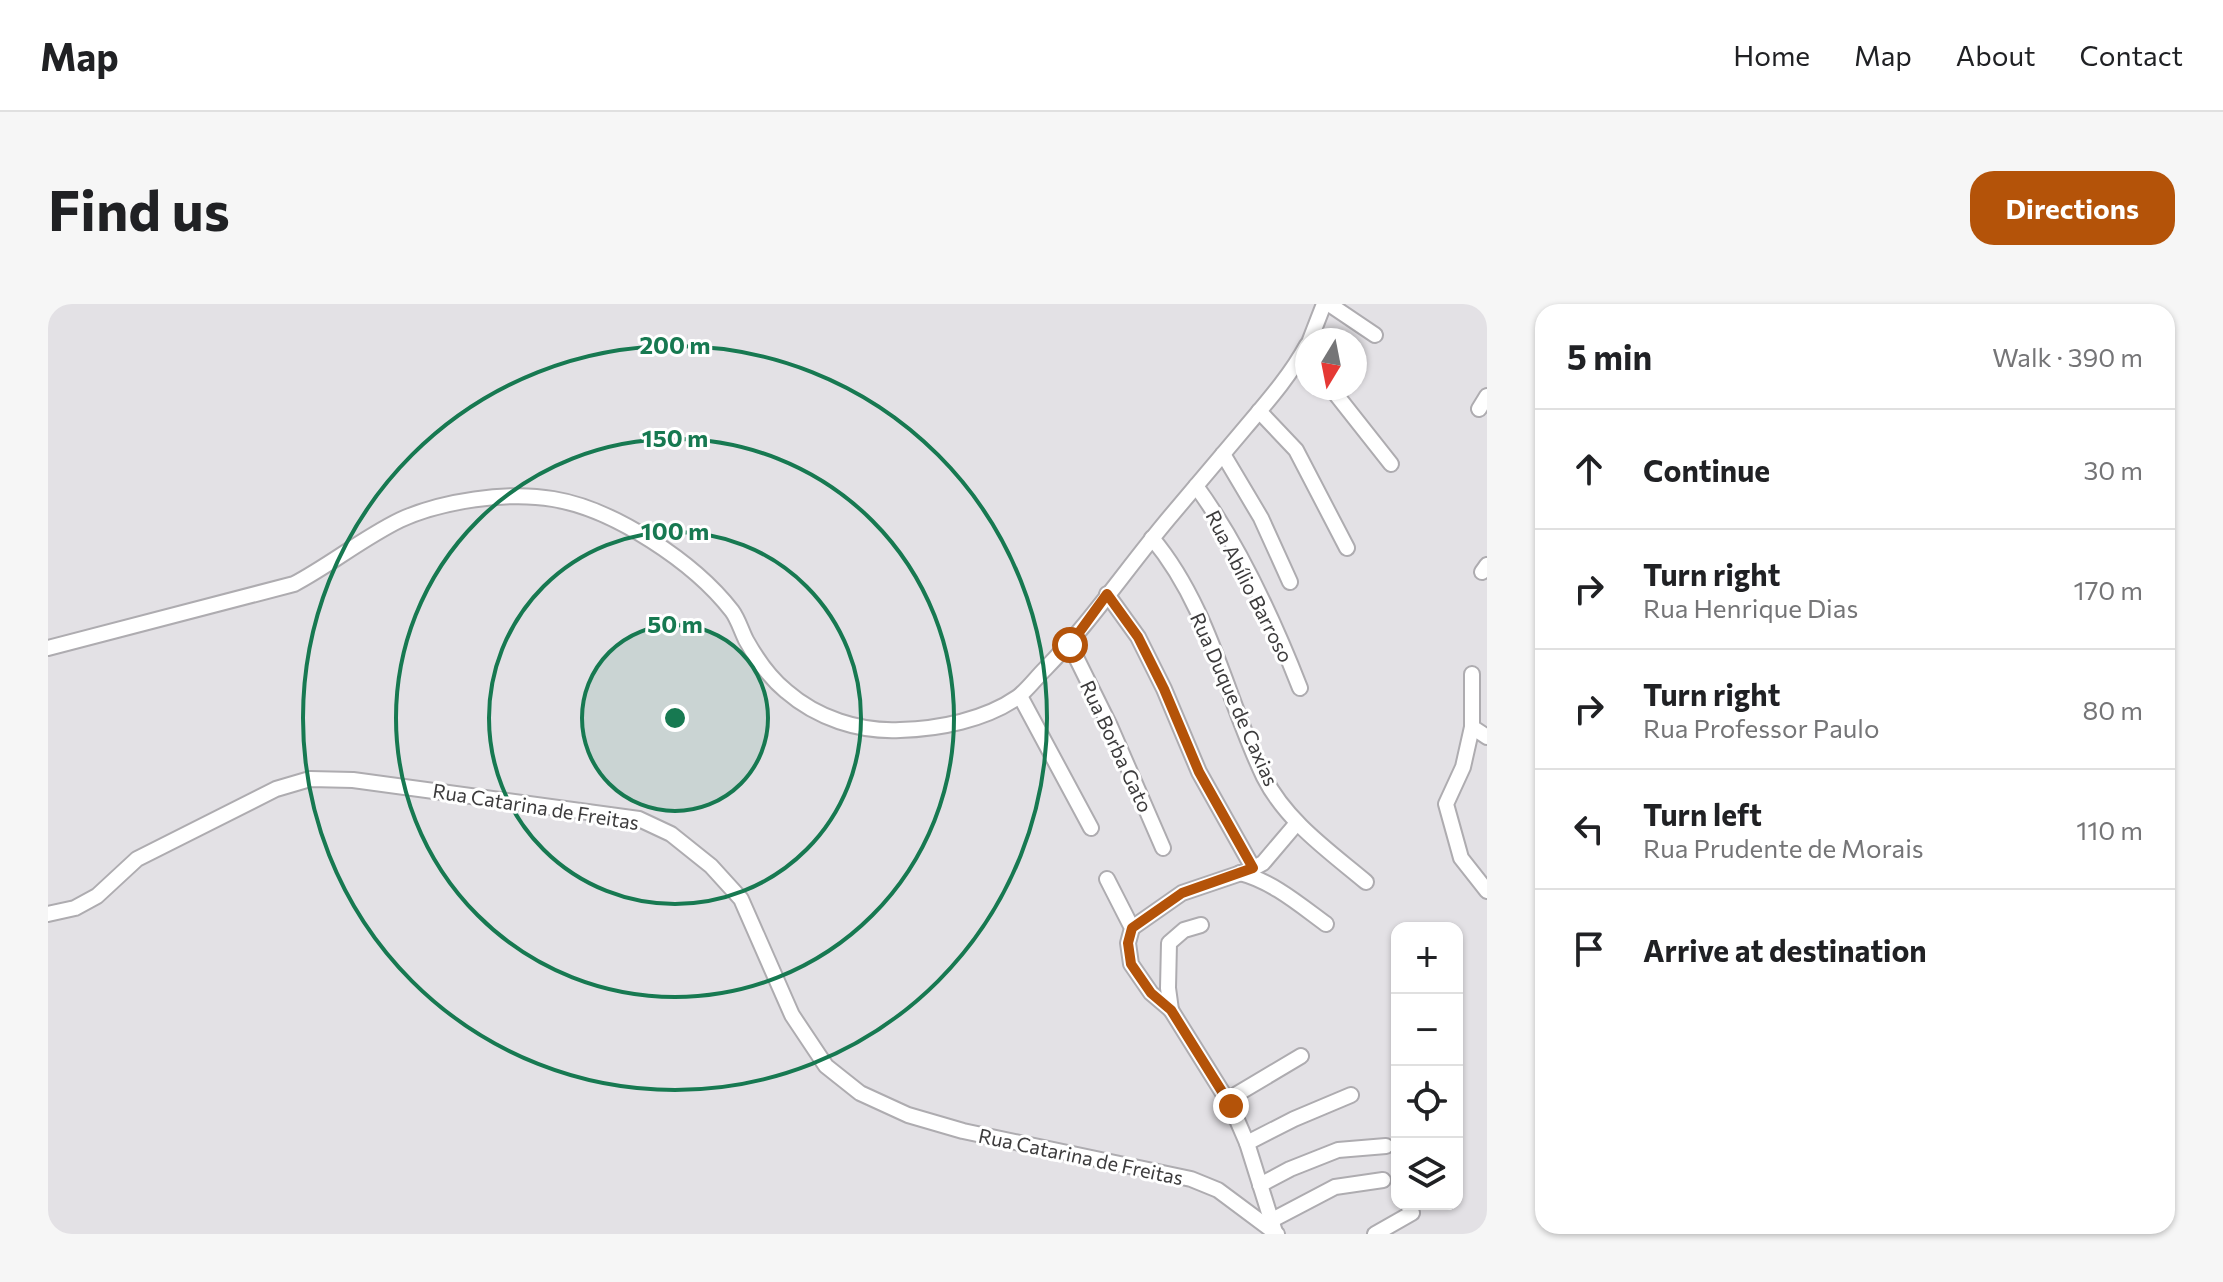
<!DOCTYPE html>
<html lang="en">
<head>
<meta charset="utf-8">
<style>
  :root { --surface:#fff; --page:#f6f6f6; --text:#202124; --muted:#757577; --line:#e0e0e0; --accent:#b45309 }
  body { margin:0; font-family:Commissioner,sans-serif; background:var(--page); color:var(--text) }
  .controls { position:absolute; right:24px; bottom:24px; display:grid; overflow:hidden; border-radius:16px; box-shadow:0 2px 6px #0004 }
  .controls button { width:72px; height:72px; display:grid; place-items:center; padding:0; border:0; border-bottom:2px solid var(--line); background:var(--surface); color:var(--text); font:40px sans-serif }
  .compass { position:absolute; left:1247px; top:24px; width:72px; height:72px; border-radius:50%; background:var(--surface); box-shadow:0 2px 6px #0004; rotate:190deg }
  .stop { position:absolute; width:24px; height:24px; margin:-18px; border:6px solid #b45309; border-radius:50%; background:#fff }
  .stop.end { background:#b45309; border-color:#fff; box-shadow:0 2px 8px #0008 }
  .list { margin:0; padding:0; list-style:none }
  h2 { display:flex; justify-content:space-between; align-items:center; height:104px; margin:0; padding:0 32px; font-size:34px }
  h2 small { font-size:26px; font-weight:400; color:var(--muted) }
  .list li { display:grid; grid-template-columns:52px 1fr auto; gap:24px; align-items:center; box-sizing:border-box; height:120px; padding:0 32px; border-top:2px solid var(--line) }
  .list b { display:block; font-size:30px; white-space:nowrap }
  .list p { margin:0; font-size:26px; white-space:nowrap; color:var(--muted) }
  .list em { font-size:26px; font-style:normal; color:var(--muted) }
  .icon { flex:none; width:44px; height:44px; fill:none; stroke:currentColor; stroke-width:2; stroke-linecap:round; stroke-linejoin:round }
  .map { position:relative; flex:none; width:1439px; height:930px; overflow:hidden; border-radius:24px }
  header { display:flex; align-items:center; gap:48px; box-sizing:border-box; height:112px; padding:0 40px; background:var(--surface); border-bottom:2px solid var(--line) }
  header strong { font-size:38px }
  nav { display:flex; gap:44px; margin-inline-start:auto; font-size:28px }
  .intro { display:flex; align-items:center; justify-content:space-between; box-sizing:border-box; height:192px; padding:0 48px }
  h1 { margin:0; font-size:56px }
  .button { padding:20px 36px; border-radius:24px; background:var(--accent); color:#fff; font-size:28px; font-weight:700 }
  main { display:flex; gap:48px; padding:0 48px }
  aside { flex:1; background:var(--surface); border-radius:24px; box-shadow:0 2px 6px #0004 }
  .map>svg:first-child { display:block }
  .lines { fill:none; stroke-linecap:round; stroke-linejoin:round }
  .minor-casing { stroke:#aeacb0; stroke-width:18 }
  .minor { stroke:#fff; stroke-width:14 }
  .route { stroke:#b45309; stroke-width:10 }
  .ring { fill:none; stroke:#177951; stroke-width:4 }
  .labels { text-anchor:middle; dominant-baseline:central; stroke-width:6; stroke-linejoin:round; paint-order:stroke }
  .street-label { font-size:20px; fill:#3c3b3c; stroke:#fff }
  .centre { fill:#177951; stroke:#fff; stroke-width:4 }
  .ring-label { font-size:24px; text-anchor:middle; font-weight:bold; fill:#177951; stroke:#fff; stroke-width:6; stroke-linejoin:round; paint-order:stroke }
</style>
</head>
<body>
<header>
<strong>Map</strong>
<nav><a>Home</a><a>Map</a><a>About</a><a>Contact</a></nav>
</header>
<div class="intro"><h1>Find us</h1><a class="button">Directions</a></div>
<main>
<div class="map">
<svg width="1439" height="930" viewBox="0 0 1439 930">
  <rect width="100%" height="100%" fill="#e3e1e5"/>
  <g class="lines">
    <!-- minor casing -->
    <g class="minor-casing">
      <g id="minor">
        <path d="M1281,0L1327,31"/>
        <path d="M1262,36L1276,0"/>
        <path d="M1283,84L1343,160"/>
        <path d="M1431,105L1439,92"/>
        <path d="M1211,107L1248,146L1299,244"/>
        <path d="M1175,150L1213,214L1242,278"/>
        <path d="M1148,182C1192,242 1225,315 1252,384"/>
        <path d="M1104,234C1162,303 1178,394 1216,473C1238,517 1281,547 1318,578"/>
        <path d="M1434,268L1439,261"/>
        <path d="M1059,290L1090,333L1116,385L1151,468L1205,564"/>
        <path d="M1022,341L1062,422L1115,544"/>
        <path d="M0,344L246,280C282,261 315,234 352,216C393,197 460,187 505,195C566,205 646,258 684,307C690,315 693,326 698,336C708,354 722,374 738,387C769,414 811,428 852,426C891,425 937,416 970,393C980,385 988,374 997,365C1043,318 1079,264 1121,214C1146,184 1172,154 1197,124C1219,98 1242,72 1259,41"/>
        <path d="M1424,370V423L1415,463L1398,500L1413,554L1439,587"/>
        <path d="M972,392L1043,524"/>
        <path d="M1424,423L1439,433"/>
        <path d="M1192,569C1224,577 1252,601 1278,620"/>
        <path d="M1059,575L1084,624L1080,639L1083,660L1103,689L1123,706L1183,802L1199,839L1227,928"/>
        <path d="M0,610L27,604L49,592L89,555L228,485L262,475L305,476L591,515L623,530L663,562L693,595L744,711L778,762L812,789L860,811L915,827L1143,875L1170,886L1229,930"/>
        <path d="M1084,624L1134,589L1202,566L1215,559L1249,519"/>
        <path d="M1123,706L1120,684L1121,639L1136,626L1153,621"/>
        <path d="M1179,796L1253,752"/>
        <path d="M1199,839L1246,815L1303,791"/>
        <path d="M1212,881L1242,865L1290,846L1338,842"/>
        <path d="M1224,916L1287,883L1335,876"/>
        <path d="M1327,930L1364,909"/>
      </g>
    </g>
    <!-- minor -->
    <use href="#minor" class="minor"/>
  </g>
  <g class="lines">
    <!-- route -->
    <path class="route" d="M1022,341L1059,290L1090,333L1116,385L1151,468L1205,564L1134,589L1084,624L1080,639L1083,660L1103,689L1123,706L1183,802"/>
  </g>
  <!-- distance rings -->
  <circle cx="627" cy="414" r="93" fill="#177951" fill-opacity=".12"/>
  <g class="ring">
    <circle cx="627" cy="414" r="93"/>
    <circle cx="627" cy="414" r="186"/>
    <circle cx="627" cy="414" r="279"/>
    <circle cx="627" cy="414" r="372"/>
  </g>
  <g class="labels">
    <!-- street labels -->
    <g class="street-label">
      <text transform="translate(1202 282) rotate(63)">Rua Abílio Barroso</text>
      <text transform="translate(1187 395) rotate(66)">Rua Duque de Caxias</text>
      <text transform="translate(1069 442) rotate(65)">Rua Borba Gato</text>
      <text transform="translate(488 502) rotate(9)">Rua Catarina de Freitas</text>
      <text transform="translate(1033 852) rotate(12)">Rua Catarina de Freitas</text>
    </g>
  </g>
  <circle cx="627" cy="414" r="12" class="centre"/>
  <g class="ring-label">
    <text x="627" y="50">200 m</text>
    <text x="627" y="143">150 m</text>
    <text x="627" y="236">100 m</text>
    <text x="627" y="329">50 m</text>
  </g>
</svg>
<div class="controls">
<button>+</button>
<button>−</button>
<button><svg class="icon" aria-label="locate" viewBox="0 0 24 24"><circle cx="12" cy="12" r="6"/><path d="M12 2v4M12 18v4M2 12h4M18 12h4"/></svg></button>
<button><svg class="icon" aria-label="layers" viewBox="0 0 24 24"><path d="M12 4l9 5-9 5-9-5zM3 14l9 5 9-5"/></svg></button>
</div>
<svg class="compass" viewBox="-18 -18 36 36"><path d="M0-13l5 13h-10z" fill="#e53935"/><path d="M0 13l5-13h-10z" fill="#757577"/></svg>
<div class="stop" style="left:1022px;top:341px"></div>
<div class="stop end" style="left:1183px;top:802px"></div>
</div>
<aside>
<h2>5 min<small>Walk · 390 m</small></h2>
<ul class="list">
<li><svg class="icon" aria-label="ahead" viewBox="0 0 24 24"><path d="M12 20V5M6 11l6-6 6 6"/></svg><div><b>Continue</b></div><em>30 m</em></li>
<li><svg class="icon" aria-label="right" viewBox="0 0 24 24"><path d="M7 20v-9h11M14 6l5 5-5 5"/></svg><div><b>Turn right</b><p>Rua Henrique Dias</p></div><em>170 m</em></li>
<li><svg class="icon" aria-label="right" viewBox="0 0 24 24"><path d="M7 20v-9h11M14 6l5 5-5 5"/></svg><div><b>Turn right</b><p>Rua Professor Paulo</p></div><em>80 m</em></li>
<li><svg class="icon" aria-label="left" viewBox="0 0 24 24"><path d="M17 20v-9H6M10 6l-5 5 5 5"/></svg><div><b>Turn left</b><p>Rua Prudente de Morais</p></div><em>110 m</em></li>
<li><svg class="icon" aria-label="arrive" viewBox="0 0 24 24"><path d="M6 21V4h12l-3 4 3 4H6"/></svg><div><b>Arrive at destination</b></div></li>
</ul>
</aside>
</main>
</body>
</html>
